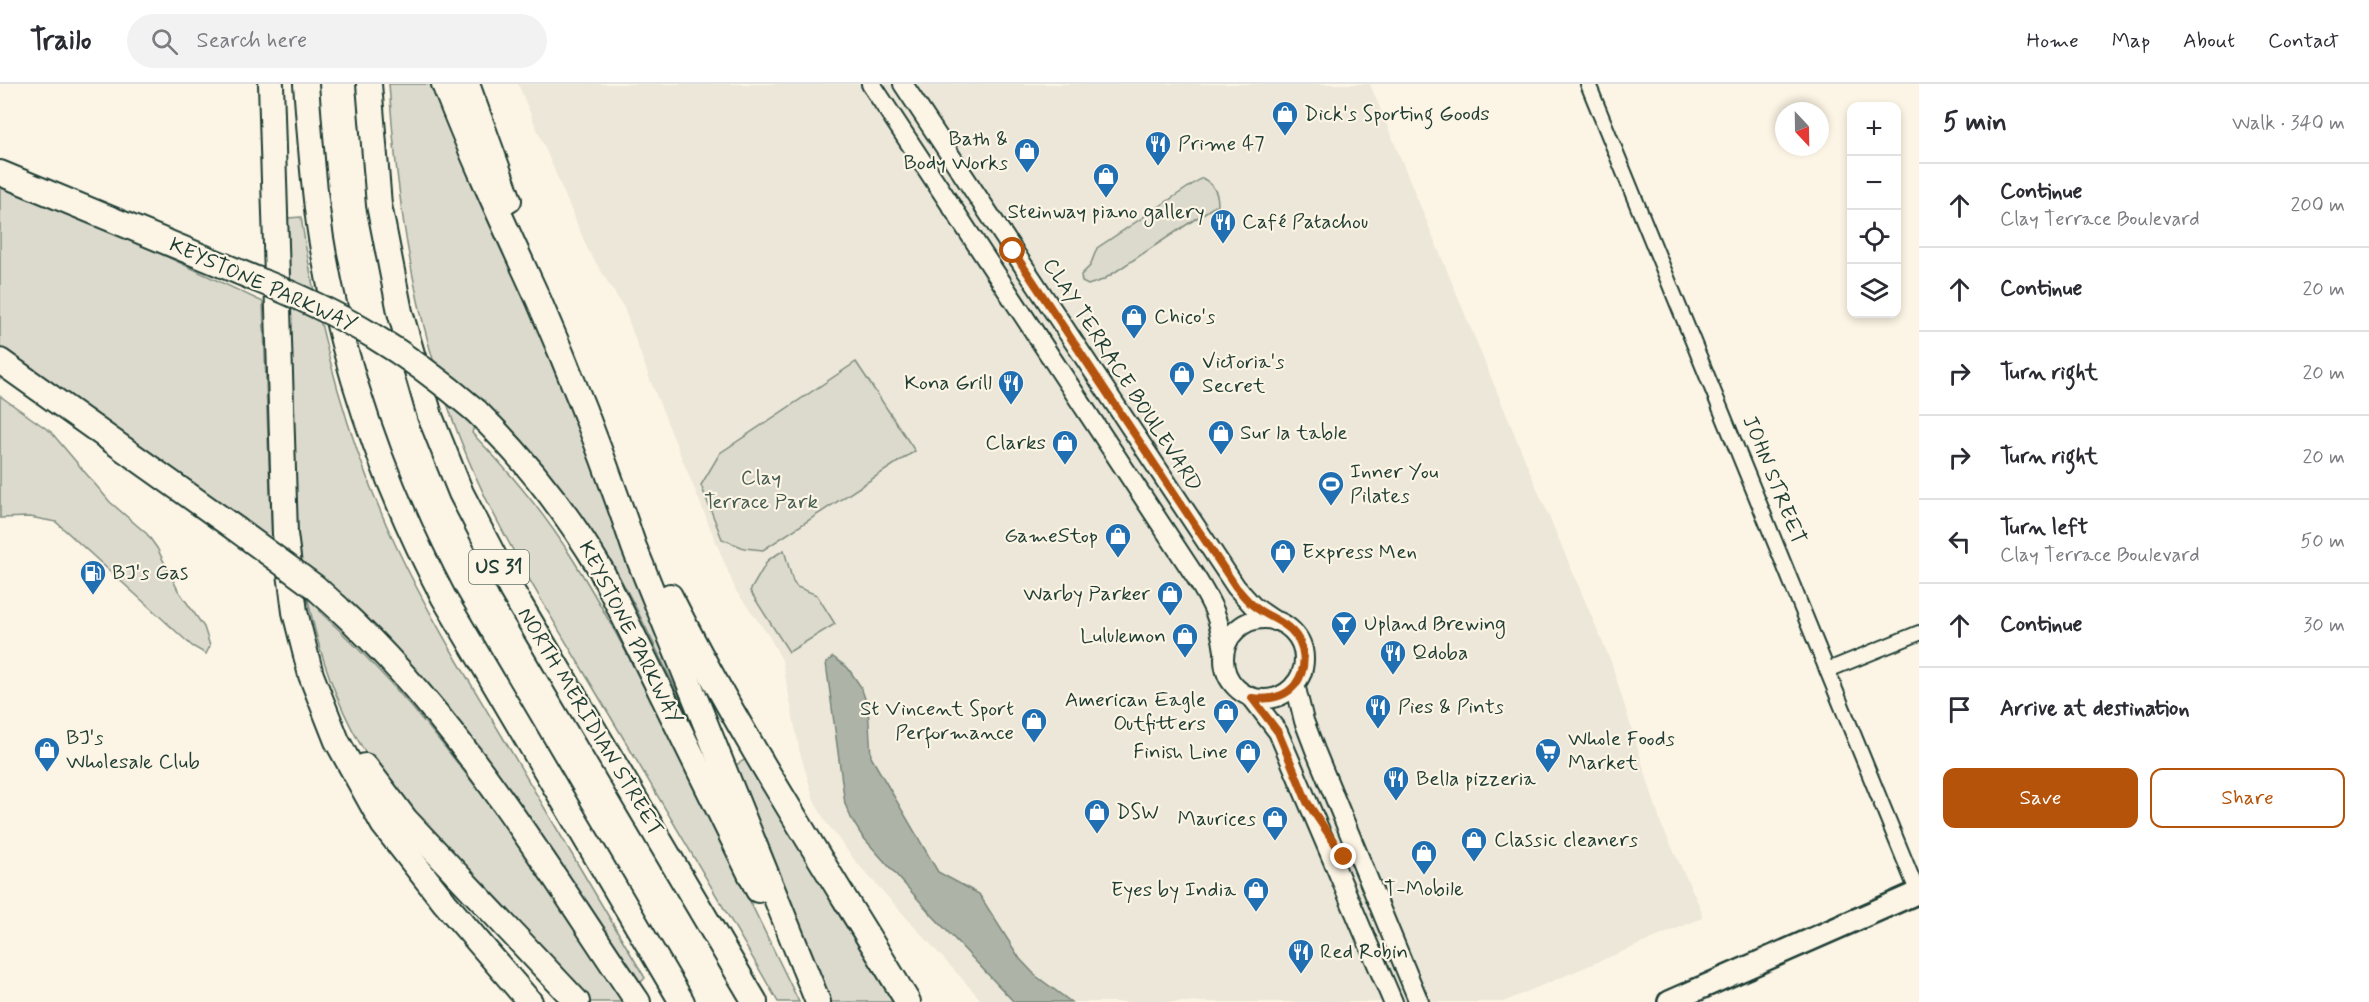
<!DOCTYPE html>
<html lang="en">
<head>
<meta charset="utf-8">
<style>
  :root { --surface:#fff; --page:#f2f2f3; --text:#2b2b33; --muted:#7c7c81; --line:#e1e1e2; --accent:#b45309 }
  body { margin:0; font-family:Mynerve,sans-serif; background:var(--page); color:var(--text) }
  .controls { position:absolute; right:18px; top:18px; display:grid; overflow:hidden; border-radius:12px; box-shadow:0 3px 9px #0003 }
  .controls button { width:54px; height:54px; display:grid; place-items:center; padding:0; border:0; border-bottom:2px solid var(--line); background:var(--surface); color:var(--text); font:30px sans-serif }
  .compass { position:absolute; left:1775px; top:18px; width:54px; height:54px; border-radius:50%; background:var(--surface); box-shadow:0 3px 9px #0003; rotate:158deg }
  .stop { position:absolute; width:18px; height:18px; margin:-14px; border:4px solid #b45309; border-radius:50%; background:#fff }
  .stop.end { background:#b45309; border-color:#fff; box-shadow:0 2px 6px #0008 }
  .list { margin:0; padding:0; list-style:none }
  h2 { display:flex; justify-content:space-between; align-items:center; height:78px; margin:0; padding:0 24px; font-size:26px }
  h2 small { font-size:20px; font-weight:400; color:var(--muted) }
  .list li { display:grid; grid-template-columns:39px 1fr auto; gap:18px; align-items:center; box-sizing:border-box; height:84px; padding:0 24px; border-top:2px solid var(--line) }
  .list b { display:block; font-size:22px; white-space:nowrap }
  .list p { margin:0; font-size:20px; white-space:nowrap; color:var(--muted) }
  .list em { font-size:20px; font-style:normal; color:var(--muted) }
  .actions { display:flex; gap:12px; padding:18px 24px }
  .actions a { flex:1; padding:14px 0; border:2px solid var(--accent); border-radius:12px; text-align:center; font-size:21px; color:var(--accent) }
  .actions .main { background:var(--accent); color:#fff }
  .icon { flex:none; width:33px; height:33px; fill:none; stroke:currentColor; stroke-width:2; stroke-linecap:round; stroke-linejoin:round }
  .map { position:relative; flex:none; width:1919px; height:918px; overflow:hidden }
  header { display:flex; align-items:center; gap:36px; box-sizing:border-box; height:84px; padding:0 30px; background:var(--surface); border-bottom:2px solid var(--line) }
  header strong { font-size:28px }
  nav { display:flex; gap:33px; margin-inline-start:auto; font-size:21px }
  .search { width:420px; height:54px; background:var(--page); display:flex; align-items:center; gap:15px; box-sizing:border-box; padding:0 21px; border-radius:33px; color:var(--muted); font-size:22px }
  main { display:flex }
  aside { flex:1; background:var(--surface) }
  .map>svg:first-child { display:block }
  .built { fill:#ece7d8 }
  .green { fill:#dcdacc; stroke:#7e8c80; stroke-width:1.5 }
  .water { fill:#aeb3a7; stroke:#758479; stroke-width:1.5 }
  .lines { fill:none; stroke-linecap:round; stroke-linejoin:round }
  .street-casing { stroke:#1f3d34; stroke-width:18 }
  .secondary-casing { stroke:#1f3d34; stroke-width:22 }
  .primary-casing { stroke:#1f3d34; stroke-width:26 }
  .highway-casing { stroke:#1f3d34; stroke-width:28 }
  .street { stroke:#fcf5e5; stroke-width:14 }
  .secondary { stroke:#fcf5e5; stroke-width:18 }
  .primary { stroke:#fcf5e5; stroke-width:21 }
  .highway { stroke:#fcf5e5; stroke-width:24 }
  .highway-bridge-casing { stroke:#1f3d34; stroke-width:28; stroke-linecap:butt }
  .highway-bridge { stroke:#fcf5e5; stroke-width:24 }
  .route { stroke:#b45309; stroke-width:8 }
  .labels { text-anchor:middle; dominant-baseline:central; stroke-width:4.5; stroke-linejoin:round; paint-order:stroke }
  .shield { fill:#fcf5e5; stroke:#617469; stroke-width:1.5 }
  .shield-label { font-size:20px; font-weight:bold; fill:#1f3d34 }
  .poi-label { font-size:21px; fill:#1f3d34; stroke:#fcf5e5; text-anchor:start }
  .street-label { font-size:21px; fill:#1f3d34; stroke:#fcf5e5 }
  .park-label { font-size:21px; fill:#455c52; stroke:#fcf5e5 }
</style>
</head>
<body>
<header>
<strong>Trailo</strong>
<div class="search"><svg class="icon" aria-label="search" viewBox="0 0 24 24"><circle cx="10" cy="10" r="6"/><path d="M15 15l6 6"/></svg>Search here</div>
<nav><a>Home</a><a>Map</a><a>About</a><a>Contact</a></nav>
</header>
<main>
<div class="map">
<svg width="1919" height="918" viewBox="0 0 1919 918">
  <rect width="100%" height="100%" fill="#fcf5e5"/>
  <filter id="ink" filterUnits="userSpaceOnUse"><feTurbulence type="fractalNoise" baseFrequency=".0167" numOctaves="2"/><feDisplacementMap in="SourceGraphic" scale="12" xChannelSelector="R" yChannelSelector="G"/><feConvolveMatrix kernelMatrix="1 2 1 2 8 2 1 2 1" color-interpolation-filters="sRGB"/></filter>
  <g filter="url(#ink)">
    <!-- built -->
    <path class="built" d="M518,0H1370L1533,395L1611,578L1661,740L1701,825L1702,834L1503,918H983L856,778L825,737L814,716L800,669L782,576L769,552L736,507L650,296L624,224L588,166Z"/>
    <!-- green -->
    <g class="green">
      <path d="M389,0H437L683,602L693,639C661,578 634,513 597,455C565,404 523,361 481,319L472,349C510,388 545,430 574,477C614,541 648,610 681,677C721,757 760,837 799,918H778C721,818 662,719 603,620C568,561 531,502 499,440C470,386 447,325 430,265C406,179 395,89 389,0Z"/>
      <path d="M1202,94C1212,99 1218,108 1218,120L1103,196L1088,201L1082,198L1081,191L1090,182L1097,164Z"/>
      <path d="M0,101L140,160L263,218L272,459L0,268Z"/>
      <path d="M301,133C318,246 347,358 396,462C427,528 465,590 502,652C550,733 598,814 645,894L640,899L476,660L447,623L386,553L353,523L318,494L320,528C443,640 532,781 625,918H589C541,866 493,813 445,761C424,738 394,712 377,687C324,609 303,518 296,426L288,134Z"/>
      <path d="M856,278L915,367L763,466L744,464L722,455L701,401L720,369Z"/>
      <path d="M0,312L51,348L110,418L147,450L157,464L178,506L204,543L210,562L206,570L192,562L56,438L30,433L0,434Z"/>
      <path d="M784,466L793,498L797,503L817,511L835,540L789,568L750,507L768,476Z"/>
      <path d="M751,672L896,918H830L734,682Z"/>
    </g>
    <!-- water -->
    <path class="water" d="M833,573L848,584L861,603L868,623L871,673L938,788L979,810L1020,875L1036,892L1071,918H1014L931,830L862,752L852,736L845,720L826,579Z"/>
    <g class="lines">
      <!-- street casing -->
      <g class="street-casing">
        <g id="street">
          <path d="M1588,0L1918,809"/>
          <path d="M1828,586L1919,549"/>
        </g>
      </g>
      <!-- secondary casing -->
      <g class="secondary-casing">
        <g id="secondary">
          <path d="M871,0L1195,492C1213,521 1219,532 1224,567"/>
          <path d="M903,0L1236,503L1253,522L1275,537"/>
          <circle cx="1264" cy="575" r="40"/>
          <path d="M1295,600L1304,637L1315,666L1419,918"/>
          <path d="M1252,614L1278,648L1393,918"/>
        </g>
      </g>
      <!-- primary casing -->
      <g class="primary-casing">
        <path id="primary" d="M1669,918L1919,808"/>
      </g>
      <!-- highway casing -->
      <g class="highway-casing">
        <g id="highway">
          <path d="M271,0L285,450L295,528L311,591L337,657L383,740L445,819L530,918"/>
          <path d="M306,0C310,51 313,103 321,154C342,281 384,400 444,514L682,918"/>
          <path d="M369,0L379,121L400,228L430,332L461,409L512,507L755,918"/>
          <path d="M444,0C473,74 506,145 539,217C574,297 606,380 634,463L818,918"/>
          <path d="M467,0L509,116"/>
          <path d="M0,89L256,195"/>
          <path d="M0,277L236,445"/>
          <path d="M476,327C525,375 566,427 601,486L758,806"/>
          <path d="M670,512C740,652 827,784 908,918"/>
          <path d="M337,523C460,636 545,781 638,918"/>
          <path d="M365,682L405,735L577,918"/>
        </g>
      </g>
      <!-- street -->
      <use href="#street" class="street"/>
      <!-- secondary -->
      <use href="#secondary" class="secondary"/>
      <!-- primary -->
      <use href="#primary" class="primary"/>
      <!-- highway -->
      <use href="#highway" class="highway"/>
      <!-- highway-bridge casing -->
      <g class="highway-bridge-casing">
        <g id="highway-bridge">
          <path d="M256,195C343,230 405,266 476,327"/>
          <path d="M236,445L315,503L337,523"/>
        </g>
      </g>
      <!-- highway-bridge -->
      <use href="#highway-bridge" class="highway-bridge"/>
    </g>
  </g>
  <g class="lines" filter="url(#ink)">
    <!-- route -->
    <path class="route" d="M1013,167L1236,503C1242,510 1248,518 1255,523C1266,532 1281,536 1291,546C1306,560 1308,584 1295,601C1284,614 1268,616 1252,614L1278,648L1307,718L1344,773"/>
  </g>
  <!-- icons -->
  <defs>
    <g id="shop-pin" transform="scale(1.35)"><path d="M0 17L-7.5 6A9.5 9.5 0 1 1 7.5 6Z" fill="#1f6fb2" stroke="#fcf5e5"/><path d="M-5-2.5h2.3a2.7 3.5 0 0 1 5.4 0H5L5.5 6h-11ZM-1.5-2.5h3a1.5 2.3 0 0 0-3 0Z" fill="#fff"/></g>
    <g id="restaurant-pin" transform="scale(1.35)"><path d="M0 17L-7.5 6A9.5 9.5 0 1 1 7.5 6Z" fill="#1f6fb2" stroke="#fcf5e5"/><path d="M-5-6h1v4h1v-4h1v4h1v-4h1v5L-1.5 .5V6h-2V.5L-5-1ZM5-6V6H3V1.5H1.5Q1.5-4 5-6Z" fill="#fff"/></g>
    <g id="stadium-pin" transform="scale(1.35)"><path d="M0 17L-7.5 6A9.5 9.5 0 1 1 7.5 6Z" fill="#1f6fb2" stroke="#fcf5e5"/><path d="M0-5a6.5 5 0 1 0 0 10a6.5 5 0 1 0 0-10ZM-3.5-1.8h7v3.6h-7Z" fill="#fff"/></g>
    <g id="fuel-pin" transform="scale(1.35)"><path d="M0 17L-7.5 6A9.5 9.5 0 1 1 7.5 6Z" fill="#1f6fb2" stroke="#fcf5e5"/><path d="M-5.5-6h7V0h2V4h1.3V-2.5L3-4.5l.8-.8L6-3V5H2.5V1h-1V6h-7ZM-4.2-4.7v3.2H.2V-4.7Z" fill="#fff"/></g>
    <g id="bar-pin" transform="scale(1.35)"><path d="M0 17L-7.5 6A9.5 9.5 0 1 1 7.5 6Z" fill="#1f6fb2" stroke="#fcf5e5"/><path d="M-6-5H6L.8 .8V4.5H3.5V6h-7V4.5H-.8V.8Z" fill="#fff"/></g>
    <g id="supermarket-pin" transform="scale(1.35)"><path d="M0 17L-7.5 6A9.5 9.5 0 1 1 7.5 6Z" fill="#1f6fb2" stroke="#fcf5e5"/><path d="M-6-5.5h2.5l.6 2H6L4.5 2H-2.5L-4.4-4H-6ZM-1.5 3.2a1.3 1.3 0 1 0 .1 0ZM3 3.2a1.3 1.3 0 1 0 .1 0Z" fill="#fff"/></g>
  </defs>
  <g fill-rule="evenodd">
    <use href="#shop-pin" x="1285" y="30"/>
    <use href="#restaurant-pin" x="1158" y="60"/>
    <use href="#shop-pin" x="1027" y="67"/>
    <use href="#shop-pin" x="1106" y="92"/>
    <use href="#restaurant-pin" x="1223" y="138"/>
    <use href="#shop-pin" x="1134" y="233"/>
    <use href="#shop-pin" x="1182" y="290"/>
    <use href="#restaurant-pin" x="1011" y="299"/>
    <use href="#shop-pin" x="1221" y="349"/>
    <use href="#shop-pin" x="1065" y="359"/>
    <use href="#stadium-pin" x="1331" y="400"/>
    <use href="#shop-pin" x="1118" y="452"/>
    <use href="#shop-pin" x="1283" y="468"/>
    <use href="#fuel-pin" x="93" y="489"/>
    <use href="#shop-pin" x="1170" y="510"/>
    <use href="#bar-pin" x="1344" y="540"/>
    <use href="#shop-pin" x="1185" y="552"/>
    <use href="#restaurant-pin" x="1393" y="569"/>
    <use href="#restaurant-pin" x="1378" y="623"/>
    <use href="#shop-pin" x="1226" y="628"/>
    <use href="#shop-pin" x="1034" y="637"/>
    <use href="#shop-pin" x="47" y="666"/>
    <use href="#supermarket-pin" x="1548" y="667"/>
    <use href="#shop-pin" x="1248" y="668"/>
    <use href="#restaurant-pin" x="1396" y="695"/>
    <use href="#shop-pin" x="1097" y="728"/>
    <use href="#shop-pin" x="1275" y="735"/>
    <use href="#shop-pin" x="1474" y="756"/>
    <use href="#shop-pin" x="1424" y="769"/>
    <use href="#shop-pin" x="1256" y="806"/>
    <use href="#restaurant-pin" x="1301" y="868"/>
  </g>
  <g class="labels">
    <!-- shield labels -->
    <rect class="shield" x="469" y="466" width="60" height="34" rx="4.5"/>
    <g class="shield-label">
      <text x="499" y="483">US 31</text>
    </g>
    <!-- poi labels -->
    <g class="poi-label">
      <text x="1304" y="30">Dick's Sporting Goods</text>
      <text x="1008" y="55" text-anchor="end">Bath &amp;<tspan x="1008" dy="24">Body Works</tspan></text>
      <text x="1178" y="60">Prime 47</text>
      <text x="1106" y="128" text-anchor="middle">Steinway piano gallery</text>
      <text x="1242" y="138">Café Patachou</text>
      <text x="1154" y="233">Chico's</text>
      <text x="1202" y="278">Victoria's<tspan x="1202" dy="24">Secret</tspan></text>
      <text x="992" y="299" text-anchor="end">Kona Grill</text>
      <text x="1240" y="349">Sur la table</text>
      <text x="1046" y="359" text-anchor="end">Clarks</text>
      <text x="1350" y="388">Inner You<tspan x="1350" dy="24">Pilates</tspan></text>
      <text x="1098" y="452" text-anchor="end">GameStop</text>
      <text x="1302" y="468">Express Men</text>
      <text x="112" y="489">BJ's Gas</text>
      <text x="1150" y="510" text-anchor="end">Warby Parker</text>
      <text x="1364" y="540">Upland Brewing</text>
      <text x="1166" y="552" text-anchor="end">Lululemon</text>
      <text x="1412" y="569">Qdoba</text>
      <text x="1206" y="616" text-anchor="end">American Eagle<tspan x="1206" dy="24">Outfitters</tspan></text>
      <text x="1398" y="623">Pies &amp; Pints</text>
      <text x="1014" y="625" text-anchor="end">St Vincent Sport<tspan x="1014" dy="24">Performance</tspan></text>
      <text x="66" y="654">BJ's<tspan x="66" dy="24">Wholesale Club</tspan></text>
      <text x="1568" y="655">Whole Foods<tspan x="1568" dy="24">Market</tspan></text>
      <text x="1228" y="668" text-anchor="end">Finish Line</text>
      <text x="1416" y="695">Bella pizzeria</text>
      <text x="1116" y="728">DSW</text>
      <text x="1256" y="735" text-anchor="end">Maurices</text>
      <text x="1494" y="756">Classic cleaners</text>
      <text x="1424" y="805" text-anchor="middle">T-Mobile</text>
      <text x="1236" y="806" text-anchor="end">Eyes by India</text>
      <text x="1320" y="868">Red Robin</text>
    </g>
    <!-- street labels -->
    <g class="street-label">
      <text transform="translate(263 201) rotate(24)">KEYSTONE PARKWAY</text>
      <text transform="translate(1122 291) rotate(57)">CLAY TERRACE BOULEVARD</text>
      <text transform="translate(1774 396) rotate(68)">JOHN STREET</text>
      <text transform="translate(630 549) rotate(63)">KEYSTONE PARKWAY</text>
      <text transform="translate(590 638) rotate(59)">NORTH MERIDIAN STREET</text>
    </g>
    <!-- park labels -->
    <g class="park-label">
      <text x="761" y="394">Clay<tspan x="761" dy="24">Terrace Park</tspan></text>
    </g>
  </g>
</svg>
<div class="controls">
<button>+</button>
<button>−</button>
<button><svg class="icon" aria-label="locate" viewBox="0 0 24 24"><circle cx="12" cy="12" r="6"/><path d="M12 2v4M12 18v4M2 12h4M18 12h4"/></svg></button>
<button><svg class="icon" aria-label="layers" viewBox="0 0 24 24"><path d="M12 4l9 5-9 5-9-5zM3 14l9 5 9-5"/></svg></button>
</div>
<svg class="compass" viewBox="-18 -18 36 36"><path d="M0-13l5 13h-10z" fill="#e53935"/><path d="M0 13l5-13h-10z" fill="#7c7c81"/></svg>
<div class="stop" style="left:1013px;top:167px"></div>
<div class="stop end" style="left:1344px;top:773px"></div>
</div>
<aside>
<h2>5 min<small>Walk · 340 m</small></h2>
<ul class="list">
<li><svg class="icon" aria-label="ahead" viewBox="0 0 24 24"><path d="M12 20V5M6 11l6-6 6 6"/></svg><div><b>Continue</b><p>Clay Terrace Boulevard</p></div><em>200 m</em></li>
<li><svg class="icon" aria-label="ahead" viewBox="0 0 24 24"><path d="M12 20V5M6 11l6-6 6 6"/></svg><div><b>Continue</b></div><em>20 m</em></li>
<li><svg class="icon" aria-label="right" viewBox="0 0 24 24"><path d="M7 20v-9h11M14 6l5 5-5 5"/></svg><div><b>Turn right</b></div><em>20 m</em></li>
<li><svg class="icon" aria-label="right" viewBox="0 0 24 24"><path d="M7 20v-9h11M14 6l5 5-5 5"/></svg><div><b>Turn right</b></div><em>20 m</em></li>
<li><svg class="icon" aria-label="left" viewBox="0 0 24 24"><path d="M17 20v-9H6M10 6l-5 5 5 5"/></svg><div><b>Turn left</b><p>Clay Terrace Boulevard</p></div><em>50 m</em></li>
<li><svg class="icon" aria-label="ahead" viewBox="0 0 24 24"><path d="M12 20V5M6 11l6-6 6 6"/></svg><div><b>Continue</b></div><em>30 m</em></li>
<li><svg class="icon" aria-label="arrive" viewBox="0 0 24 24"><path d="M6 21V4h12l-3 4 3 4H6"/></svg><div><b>Arrive at destination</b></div></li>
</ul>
<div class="actions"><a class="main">Save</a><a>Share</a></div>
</aside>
</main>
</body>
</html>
